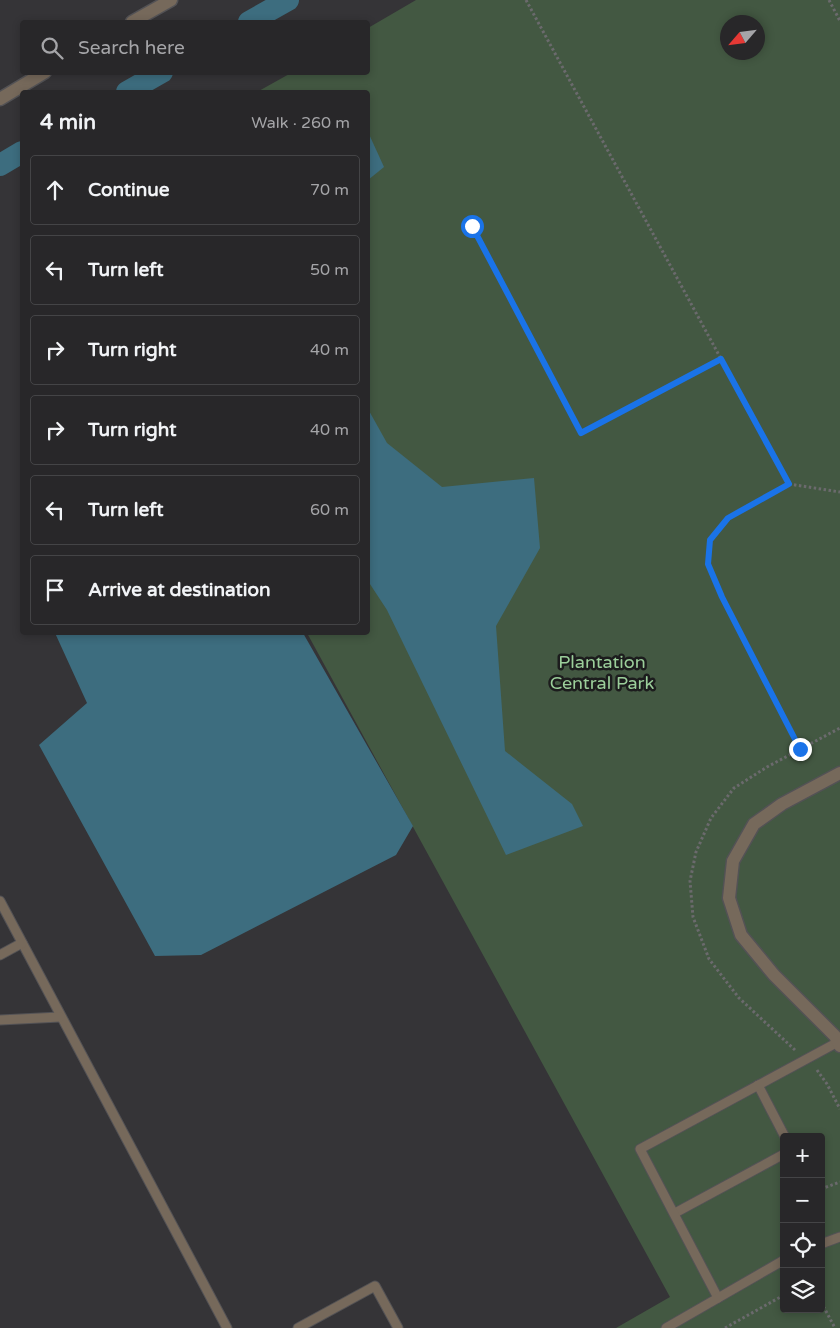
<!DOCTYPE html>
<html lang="en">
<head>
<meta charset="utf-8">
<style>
  :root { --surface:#282729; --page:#343335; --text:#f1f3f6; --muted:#a5a5a8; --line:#444446 }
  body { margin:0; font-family:"Varela Round",sans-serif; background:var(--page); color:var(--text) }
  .controls { position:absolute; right:15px; bottom:15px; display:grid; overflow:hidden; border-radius:5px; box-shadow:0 2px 8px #0003 }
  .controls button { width:45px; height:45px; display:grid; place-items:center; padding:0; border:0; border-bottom:1px solid var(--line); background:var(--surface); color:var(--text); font:25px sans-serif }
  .compass { position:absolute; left:720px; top:15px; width:45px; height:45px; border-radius:50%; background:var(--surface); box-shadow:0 2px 8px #0003; rotate:242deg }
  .stop { position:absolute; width:15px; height:15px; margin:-11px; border:4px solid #1a73e8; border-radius:50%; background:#fff }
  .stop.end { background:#1a73e8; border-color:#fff; box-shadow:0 1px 5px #0008 }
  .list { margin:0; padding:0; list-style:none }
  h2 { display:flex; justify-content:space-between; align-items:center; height:65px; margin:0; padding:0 20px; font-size:21px }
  h2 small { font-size:16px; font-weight:400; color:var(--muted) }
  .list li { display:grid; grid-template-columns:32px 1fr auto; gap:15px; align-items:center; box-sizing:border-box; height:70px; margin:0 10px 10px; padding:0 10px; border:1px solid var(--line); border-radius:5px }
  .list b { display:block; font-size:19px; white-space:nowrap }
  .list em { font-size:16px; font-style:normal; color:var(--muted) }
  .icon { flex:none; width:28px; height:28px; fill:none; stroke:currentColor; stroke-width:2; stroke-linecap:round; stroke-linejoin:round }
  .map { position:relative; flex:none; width:840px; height:1328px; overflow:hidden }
  .search { position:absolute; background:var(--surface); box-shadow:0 2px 8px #0003; left:20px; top:20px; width:350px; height:55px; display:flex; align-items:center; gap:12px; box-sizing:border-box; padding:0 18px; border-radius:5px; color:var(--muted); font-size:19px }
  .panel { position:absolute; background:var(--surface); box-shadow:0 2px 8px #0003; left:20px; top:90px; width:350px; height:545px; border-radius:5px }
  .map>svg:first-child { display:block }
  .green { fill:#435842; fill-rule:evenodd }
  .water { fill:#3d6d7f }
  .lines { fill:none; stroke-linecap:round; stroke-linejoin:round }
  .canal { stroke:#3d6d7f; stroke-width:22 }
  .lane-casing { stroke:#535255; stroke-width:11 }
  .street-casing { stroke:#535255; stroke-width:15 }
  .path { stroke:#6b6a6d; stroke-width:3; stroke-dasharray:2.5 2.5; stroke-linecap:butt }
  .lane { stroke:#76695b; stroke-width:9 }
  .street { stroke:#76695b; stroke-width:12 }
  .route { stroke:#1a73e8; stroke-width:6 }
  .labels { text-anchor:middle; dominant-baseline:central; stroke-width:5; stroke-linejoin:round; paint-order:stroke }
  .park-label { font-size:18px; fill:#9bce9a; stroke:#1c1c1d }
</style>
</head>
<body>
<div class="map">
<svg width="840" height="1328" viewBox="0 0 840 1328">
  <rect width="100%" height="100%" fill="#353437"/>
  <!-- green -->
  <path class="green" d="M416,0H840V1328H616L670,1297L307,633L368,632V92H257L291,73L368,72V28ZM728,22H758V52H728ZM784,1137H821V1309H784Z"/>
  <!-- water -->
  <g class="water">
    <path d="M368,132L384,167L368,180Z"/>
    <path d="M368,409L387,443L442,487L534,478L540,548L496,626L505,751L572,804L583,826L506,855L387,610L368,581Z"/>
    <path d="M55,633H303L413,826L396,855L201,955L155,956L39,745L87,703Z"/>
  </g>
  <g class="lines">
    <!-- canal -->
    <g class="canal">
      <path d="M249,22L288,0"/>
      <path d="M127,92L162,72"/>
      <path d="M0,165L22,152"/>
    </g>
    <!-- lane casing -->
    <g class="lane-casing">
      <g id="lane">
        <path d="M0,901L227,1328"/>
        <path d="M0,955L22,943"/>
        <path d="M0,1020L60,1017"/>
        <path d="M758,1085L785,1137"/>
        <path d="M675,1213L784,1154"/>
        <path d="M821,1244L840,1237"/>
        <path d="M718,1298L640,1149L840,1041"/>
        <path d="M298,1328L375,1286L398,1328"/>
        <path d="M666,1328L784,1260"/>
      </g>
    </g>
    <!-- street casing -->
    <g class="street-casing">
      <g id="street">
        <path d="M132,22L171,0"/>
        <path d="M0,99L45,72"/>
        <path d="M840,773L782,804L754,824L733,861L729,898L741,935L774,975L835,1036L840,1046"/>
      </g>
    </g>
    <!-- path -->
    <g class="path">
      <path d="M526,0L789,484L728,518L710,540L708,563L722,597L800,749"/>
      <path d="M829,0L840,21"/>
      <path d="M472,226L581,433L721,359"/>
      <path d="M789,484L840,492"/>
      <path d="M795,1050L739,998L709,959L693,917L690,881L696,852L711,818L734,788L767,767L840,728"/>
      <path d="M817,1070L827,1084L840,1109"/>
      <path d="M821,1189L840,1182"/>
      <path d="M821,1302L835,1328"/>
      <path d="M725,1328L784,1295"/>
    </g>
    <!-- lane -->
    <use href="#lane" class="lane"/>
    <!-- street -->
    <use href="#street" class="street"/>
  </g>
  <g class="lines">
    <!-- route -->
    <path class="route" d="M472,226L581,433L721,359L789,484L728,518L710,540L708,564L722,597L800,749"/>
  </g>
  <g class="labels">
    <!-- park labels -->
    <g class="park-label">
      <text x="602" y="662">Plantation<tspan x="602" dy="21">Central Park</tspan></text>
    </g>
  </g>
</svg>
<div class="controls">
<button>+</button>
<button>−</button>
<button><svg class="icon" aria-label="locate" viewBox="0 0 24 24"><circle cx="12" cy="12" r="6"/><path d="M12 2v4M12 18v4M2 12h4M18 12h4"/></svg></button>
<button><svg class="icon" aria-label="layers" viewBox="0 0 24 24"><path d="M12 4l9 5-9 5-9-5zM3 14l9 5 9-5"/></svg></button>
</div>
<svg class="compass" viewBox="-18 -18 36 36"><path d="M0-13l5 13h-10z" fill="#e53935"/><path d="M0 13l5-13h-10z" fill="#a5a5a8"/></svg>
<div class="stop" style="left:472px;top:226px"></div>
<div class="stop end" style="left:800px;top:749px"></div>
<div class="search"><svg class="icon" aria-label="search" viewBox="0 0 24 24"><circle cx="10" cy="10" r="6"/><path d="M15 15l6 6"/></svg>Search here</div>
<section class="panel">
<h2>4 min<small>Walk · 260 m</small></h2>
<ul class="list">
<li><svg class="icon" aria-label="ahead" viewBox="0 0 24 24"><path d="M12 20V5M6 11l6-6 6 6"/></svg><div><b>Continue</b></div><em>70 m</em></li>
<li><svg class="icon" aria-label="left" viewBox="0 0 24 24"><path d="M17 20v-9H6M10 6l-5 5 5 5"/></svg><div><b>Turn left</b></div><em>50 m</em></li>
<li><svg class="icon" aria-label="right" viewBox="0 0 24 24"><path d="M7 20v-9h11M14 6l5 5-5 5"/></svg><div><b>Turn right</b></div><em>40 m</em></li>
<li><svg class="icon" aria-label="right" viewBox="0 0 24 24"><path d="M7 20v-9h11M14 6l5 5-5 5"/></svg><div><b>Turn right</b></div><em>40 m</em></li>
<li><svg class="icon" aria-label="left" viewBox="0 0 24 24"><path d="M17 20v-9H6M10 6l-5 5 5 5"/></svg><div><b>Turn left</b></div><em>60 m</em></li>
<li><svg class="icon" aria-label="arrive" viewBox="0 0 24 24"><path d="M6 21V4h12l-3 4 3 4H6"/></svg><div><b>Arrive at destination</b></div></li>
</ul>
</section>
</div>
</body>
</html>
